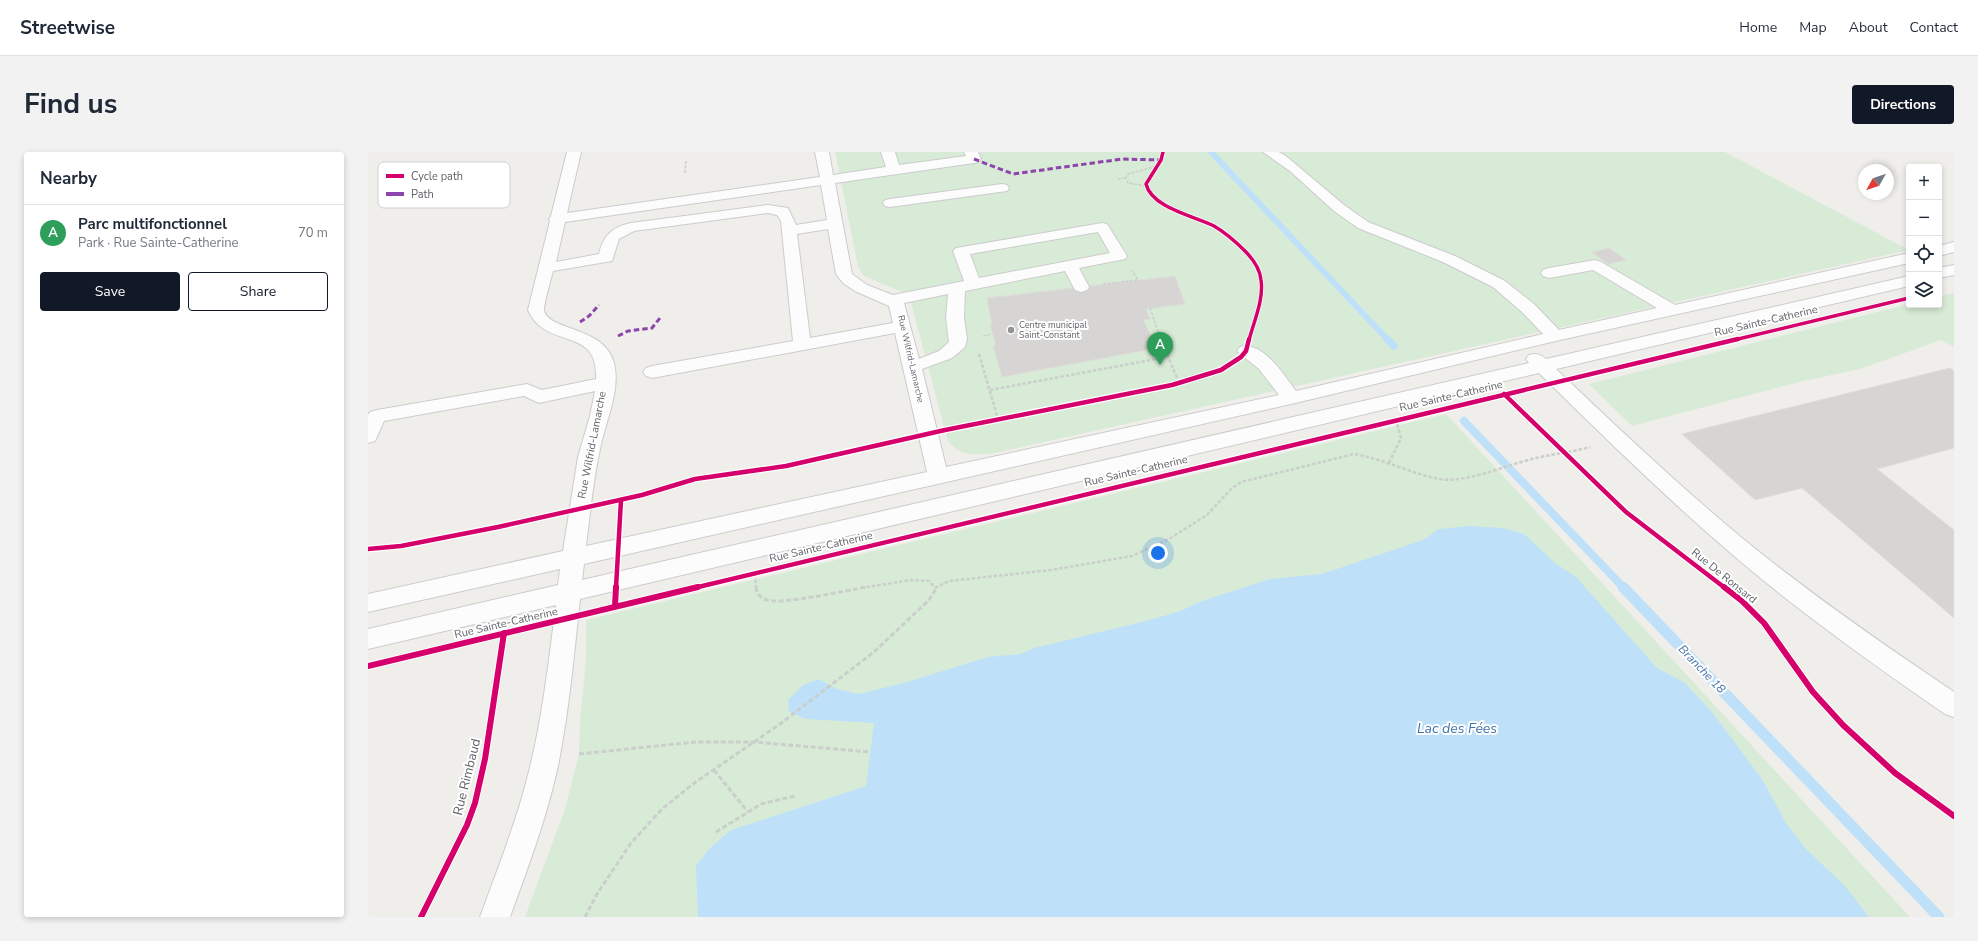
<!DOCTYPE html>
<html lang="en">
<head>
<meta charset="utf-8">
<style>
  :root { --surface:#fff; --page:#f2f2f3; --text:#1f2937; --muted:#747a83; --line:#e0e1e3; --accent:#111827 }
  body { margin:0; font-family:"Nunito Sans",sans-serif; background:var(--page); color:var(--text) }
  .controls { position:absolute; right:12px; top:12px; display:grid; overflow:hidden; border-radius:4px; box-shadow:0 2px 6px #0003 }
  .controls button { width:36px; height:36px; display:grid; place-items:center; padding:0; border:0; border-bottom:1px solid var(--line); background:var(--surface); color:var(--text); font:20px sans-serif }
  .compass { position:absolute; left:1490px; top:12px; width:36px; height:36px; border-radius:50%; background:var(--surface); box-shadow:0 2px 6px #0003; rotate:230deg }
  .you { position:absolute; left:790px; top:401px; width:14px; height:14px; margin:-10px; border:3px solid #fff; border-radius:50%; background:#1a73e8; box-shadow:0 0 0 6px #1a73e833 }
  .badge { display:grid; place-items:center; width:26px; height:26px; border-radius:50%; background:var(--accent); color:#fff; font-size:13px; font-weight:700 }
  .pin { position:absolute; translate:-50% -33px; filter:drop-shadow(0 1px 2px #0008) }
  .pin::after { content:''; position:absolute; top:21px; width:14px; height:12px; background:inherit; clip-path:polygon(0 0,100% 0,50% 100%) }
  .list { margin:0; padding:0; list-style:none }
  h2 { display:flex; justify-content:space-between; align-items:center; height:52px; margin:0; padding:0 16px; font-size:17px }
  h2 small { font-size:13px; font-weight:400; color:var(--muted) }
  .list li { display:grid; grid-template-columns:26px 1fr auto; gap:12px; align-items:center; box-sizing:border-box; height:56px; padding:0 16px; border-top:1px solid var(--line) }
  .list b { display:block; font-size:15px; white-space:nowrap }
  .list p { margin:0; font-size:13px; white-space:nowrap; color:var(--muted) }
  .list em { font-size:13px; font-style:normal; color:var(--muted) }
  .actions { display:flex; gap:8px; padding:12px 16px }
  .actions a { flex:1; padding:9px 0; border:1px solid var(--accent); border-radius:4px; text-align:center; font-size:14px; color:var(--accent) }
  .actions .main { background:var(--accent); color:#fff }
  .icon { flex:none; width:22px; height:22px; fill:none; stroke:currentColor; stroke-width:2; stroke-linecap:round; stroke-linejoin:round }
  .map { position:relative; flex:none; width:1586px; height:765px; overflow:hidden; border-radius:4px }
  header { display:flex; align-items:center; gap:24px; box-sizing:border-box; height:56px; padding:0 20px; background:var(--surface); border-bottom:1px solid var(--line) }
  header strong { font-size:19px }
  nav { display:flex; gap:22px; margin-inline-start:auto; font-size:14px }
  .intro { display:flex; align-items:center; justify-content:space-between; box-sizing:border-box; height:96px; padding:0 24px }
  h1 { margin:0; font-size:28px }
  .button { padding:10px 18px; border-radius:4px; background:var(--accent); color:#fff; font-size:14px; font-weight:700 }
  main { display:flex; gap:24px; padding:0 24px }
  aside { flex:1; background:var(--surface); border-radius:4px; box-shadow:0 2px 6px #0003 }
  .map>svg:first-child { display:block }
  .green { fill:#d8ebd6 }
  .water { fill:#bfe0f9 }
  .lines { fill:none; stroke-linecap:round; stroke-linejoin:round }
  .stream-far2 { stroke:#bfe0f9; stroke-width:6 }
  .stream-far1 { stroke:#bfe0f9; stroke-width:8 }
  .stream { stroke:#bfe0f9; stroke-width:11 }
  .building { fill:#d6d5d3; stroke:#deddd9 }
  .minor-casing { stroke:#cbcccc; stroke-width:2 }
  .path-far2 { stroke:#cacfcc; stroke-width:1.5; stroke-dasharray:3 1.5; stroke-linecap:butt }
  .path-far1 { stroke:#cacfcc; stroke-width:2.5; stroke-dasharray:3.5 2; stroke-linecap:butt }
  .path { stroke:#cacfcc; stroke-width:3; stroke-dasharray:5 2.5; stroke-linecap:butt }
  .minor { fill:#fdfcfc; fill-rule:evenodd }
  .quiet { stroke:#8e44ad; stroke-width:3; stroke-dasharray:5.5 3; stroke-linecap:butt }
  .cycleway-far2-casing { stroke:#fff; stroke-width:5 }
  .cycleway-far1-casing { stroke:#fff; stroke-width:7 }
  .cycleway-casing { stroke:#fff; stroke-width:8 }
  .cycleway-far2 { stroke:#d6006c; stroke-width:3.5 }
  .cycleway-far1 { stroke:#d6006c; stroke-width:4.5 }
  .cycleway { stroke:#d6006c; stroke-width:6 }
  .poi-dot { fill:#919496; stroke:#fff; stroke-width:1.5 }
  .labels { text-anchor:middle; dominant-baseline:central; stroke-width:4; stroke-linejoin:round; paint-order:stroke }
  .far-poi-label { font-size:9px; fill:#5f6368; stroke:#fff; text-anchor:start }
  .far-street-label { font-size:9px; fill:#5f6368; stroke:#fff }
  .street-label { font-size:11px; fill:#5f6368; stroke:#fff }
  .water-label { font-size:12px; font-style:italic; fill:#4174aa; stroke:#fff }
  .near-street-label { font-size:13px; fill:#5f6368; stroke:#fff }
  .near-water-label { font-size:14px; font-style:italic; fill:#4174aa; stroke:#fff }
  .key { fill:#fff; stroke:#cfd0d2; stroke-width:1 }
  .key-label { font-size:11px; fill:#5f6368 }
</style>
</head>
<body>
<header>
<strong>Streetwise</strong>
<nav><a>Home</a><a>Map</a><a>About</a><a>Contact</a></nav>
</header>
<div class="intro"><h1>Find us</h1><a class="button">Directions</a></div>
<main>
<aside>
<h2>Nearby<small></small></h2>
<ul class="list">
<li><span class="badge" style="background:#2e9e5b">A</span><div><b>Parc multifonctionnel</b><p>Park · Rue Sainte-Catherine</p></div><em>70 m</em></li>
</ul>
<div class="actions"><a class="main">Save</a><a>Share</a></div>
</aside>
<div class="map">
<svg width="1586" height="765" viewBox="0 0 1586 765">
  <rect width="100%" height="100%" fill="#efeeea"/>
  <!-- green -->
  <g class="green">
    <path d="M467,0H1357L1541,98L627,301C607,303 593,305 580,289L542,147L534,140L496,124L490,114Z"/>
    <path d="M1586,141V195L1573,188L1492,217L1435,229L1264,274L1221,232L1541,152L1571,153V145Z"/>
    <path d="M1078,262L1542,765H157L197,657L211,602L212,567L218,509V468Z"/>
  </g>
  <!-- water -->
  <path class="water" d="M1100,374L1135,376L1156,382L1187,411L1208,425L1289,516L1317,531L1344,560L1394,627L1418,671L1438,697L1477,734L1501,765H330L328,714L340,698L363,678L498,634L506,571L438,567L421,560L420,548L435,533L451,527L469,537L491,542L539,530L620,505L652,502L666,496L778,469L813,459L831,450L902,427L954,422L1055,388L1071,377Z"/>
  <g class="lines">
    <!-- stream-far2 -->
    <path class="stream-far2" d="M843,0L1020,188"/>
    <!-- stream-far1 -->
    <g class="stream-far1">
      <path d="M1019,187L1026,194"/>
      <path d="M1096,269L1256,436"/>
    </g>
    <!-- stream -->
    <path class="stream" d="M1255,435L1571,765"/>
  </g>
  <!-- building -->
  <g class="building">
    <path d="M1241,96L1258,108L1240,112L1224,100Z"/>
    <path d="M807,124L817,152L778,157L782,167L775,168L789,196L634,225L625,194L628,193L622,173H624L619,146Z"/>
    <path d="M1582,216L1586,219V296L1509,317L1586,378V466L1434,336L1387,348L1314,282Z"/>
  </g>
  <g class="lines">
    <!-- minor casing -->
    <g class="minor-casing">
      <g id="minor">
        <path d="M199,0H213L199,61L452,25L447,0H461L465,23L518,15L513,0H527L531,13L598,4L596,0H610L613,7L611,10L606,11L467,31L484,122L499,133L525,143L596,129L585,99L588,96L734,71L739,72L759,104L757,107L711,116L721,135L719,138L713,140L707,138L697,119L597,139L596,166L599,187L597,195L584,206L554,217L578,315L911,243L891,217L869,199L872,195C896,189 915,223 928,239L1175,182L1154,160L1125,135L1075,110L990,76L966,59L922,19L895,0H911L919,5L976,53L1000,70L1087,104L1137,129L1166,152L1191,178L1289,156L1225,118L1181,126L1175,124L1173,121L1175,118L1181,116L1227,108L1233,110L1307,153L1541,101V111L1192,188L923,252L216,412L214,428L1161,211L1158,207L1161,203C1168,201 1172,202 1178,207L1541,124V134L1188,217C1249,275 1309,332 1374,386C1441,441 1513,491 1586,540V565L1577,562C1502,510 1427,457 1358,397C1293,341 1232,281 1171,221L212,447C206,503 201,559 190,614C179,665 160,715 142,765H112C130,716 150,666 162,615C175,562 181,507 188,453L0,497V477L190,433L192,417L0,460V442L195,399L210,305L222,264L227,239L171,251L156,244L16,269L7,289L0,291V263L2,260L9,258L159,232L174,238L228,227C231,173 178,199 160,158L182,69L181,67L183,64ZM453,33L459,68L428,73L420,56L400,53L263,71C244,75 235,84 231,102L188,110L197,70ZM400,61L409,63L413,69L425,189L284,214L278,216L275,220L278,224L284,226L527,181L559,320L218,394C222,362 225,329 232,297C237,270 253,239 246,211C237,174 179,179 176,158C176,151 183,127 185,119L244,109L251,87L266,79ZM460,77L468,122L475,131L487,139L521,154L525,171L442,186L429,82ZM730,80L742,101L611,126L602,102ZM580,142L578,166L581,190L571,199L551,207L536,151Z"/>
        <path d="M634,32L639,33L641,36L639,39L522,55L517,54L515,51L517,48L522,47Z"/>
        <path d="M1586,90V100L1571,104V94Z"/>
        <path d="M1586,113V123L1571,126V116Z"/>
      </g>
    </g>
    <!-- path-far2 -->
    <g class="path-far2">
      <path d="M317,21L318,8"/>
      <path d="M750,27L758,26"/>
      <path d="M778,34L760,31L758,26L760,22L789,14"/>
      <path d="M735,132L770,128L764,118"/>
      <path d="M782,156L793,188"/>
      <path d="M615,184L624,182"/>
    </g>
    <!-- path-far1 -->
    <g class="path-far1">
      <path d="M793,187L811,231"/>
      <path d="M611,202L630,267"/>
      <path d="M622,238L799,205"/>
      <path d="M1021,311L1033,286L1029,271"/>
      <path d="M387,422L388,436"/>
      <path d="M493,436L543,428L561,429L567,436"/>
      <path d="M567,436L581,429L683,418L764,404L801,387L839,363L863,337L873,330L986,302C1015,307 1042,321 1071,327C1097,332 1141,312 1168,306C1186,302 1204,300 1222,295"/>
    </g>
    <!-- path -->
    <g class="path">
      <path d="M388,435C389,442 392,446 399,448C415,453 479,438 499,435"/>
      <path d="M211,602L327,590H386L502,600"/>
      <path d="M346,618L380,660"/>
      <path d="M348,680L393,652L427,644"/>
      <path d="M217,765L229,742L263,691L294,657L325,632L412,572L506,500L561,448L569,435"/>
    </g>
    <!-- minor -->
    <use href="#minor" class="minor"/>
    <!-- quiet -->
    <g class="quiet">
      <path d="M606,7L645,22L754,7L793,8"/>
      <path d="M212,170L221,164L231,153"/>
      <path d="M250,184L260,179L284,176L292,166"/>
    </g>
    <!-- cycleway-far2 casing -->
    <g class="cycleway-far2-casing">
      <g id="cycleway-far2">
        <path d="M795,0L793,8L778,32C784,56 826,64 846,74C858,81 867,89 877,99C885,107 892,117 893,128C896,147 886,169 881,188"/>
        <path d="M1366,188L1541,146"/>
      </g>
    </g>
    <!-- cycleway-far1 casing -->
    <g class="cycleway-far1-casing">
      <g id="cycleway-far1">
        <path d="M1136,242L1258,360L1357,436"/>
        <path d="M0,397L33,394L130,375L274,343L327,327L418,314L577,278L804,233L853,218L873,205L878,199L881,187"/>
        <path d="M248,436L253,348"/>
        <path d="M326,436L1370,187"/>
      </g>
    </g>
    <!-- cycleway casing -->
    <g class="cycleway-casing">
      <g id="cycleway">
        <path d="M1356,435L1374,449L1396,471L1445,540L1475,573L1527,621L1586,664"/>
        <path d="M247,454L248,435"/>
        <path d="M0,514L330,435"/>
        <path d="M53,765L99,673L107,651L117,607L136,481"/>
      </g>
    </g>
    <!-- cycleway-far2 -->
    <use href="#cycleway-far2" class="cycleway-far2"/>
    <!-- cycleway-far1 -->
    <use href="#cycleway-far1" class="cycleway-far1"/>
    <!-- cycleway -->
    <use href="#cycleway" class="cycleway"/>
  </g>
  <!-- markers -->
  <circle class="poi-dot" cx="643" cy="178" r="4"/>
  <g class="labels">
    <!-- far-poi labels -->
    <g class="far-poi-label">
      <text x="651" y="173">Centre municipal<tspan x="651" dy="10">Saint-Constant</tspan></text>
    </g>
    <!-- far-street labels -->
    <g class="far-street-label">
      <text transform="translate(543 207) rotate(77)">Rue Wilfrid-Lamarche</text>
    </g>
    <!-- street labels -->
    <g class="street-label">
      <text transform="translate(1398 169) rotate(-13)">Rue Sainte-Catherine</text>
      <text transform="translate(1083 244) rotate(-13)">Rue Sainte-Catherine</text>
      <text transform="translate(224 293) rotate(-79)">Rue Wilfrid-Lamarche</text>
      <text transform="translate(768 319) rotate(-13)">Rue Sainte-Catherine</text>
      <text transform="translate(453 395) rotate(-13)">Rue Sainte-Catherine</text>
      <text transform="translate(1356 424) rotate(39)">Rue De Ronsard</text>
      <text transform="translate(138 471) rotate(-13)">Rue Sainte-Catherine</text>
    </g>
    <!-- water labels -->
    <g class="water-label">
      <text transform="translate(1334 517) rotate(46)">Branche 18</text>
    </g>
    <!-- near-street labels -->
    <g class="near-street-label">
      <text transform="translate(99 625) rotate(-76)">Rue Rimbaud</text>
    </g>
    <!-- near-water labels -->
    <g class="near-water-label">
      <text x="1089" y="576">Lac des Fées</text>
    </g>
  </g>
  <!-- legend -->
  <rect x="10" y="10" width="132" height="46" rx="6" class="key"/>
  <rect x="18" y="22" width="18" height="4" fill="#d6006c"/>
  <rect x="18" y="40" width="18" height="4" fill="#8e44ad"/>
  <g class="key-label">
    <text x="43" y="28">Cycle path</text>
    <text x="43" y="46">Path</text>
  </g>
</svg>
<div class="controls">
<button>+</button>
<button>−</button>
<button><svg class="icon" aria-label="locate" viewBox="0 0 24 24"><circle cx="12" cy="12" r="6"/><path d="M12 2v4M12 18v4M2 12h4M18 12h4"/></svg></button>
<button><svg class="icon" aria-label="layers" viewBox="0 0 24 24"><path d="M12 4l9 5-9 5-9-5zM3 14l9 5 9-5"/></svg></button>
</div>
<svg class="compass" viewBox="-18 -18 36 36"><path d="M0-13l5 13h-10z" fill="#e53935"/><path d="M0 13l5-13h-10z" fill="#747a83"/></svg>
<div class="you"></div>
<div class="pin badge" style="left:792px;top:213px;background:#2e9e5b">A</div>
</div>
</main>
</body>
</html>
